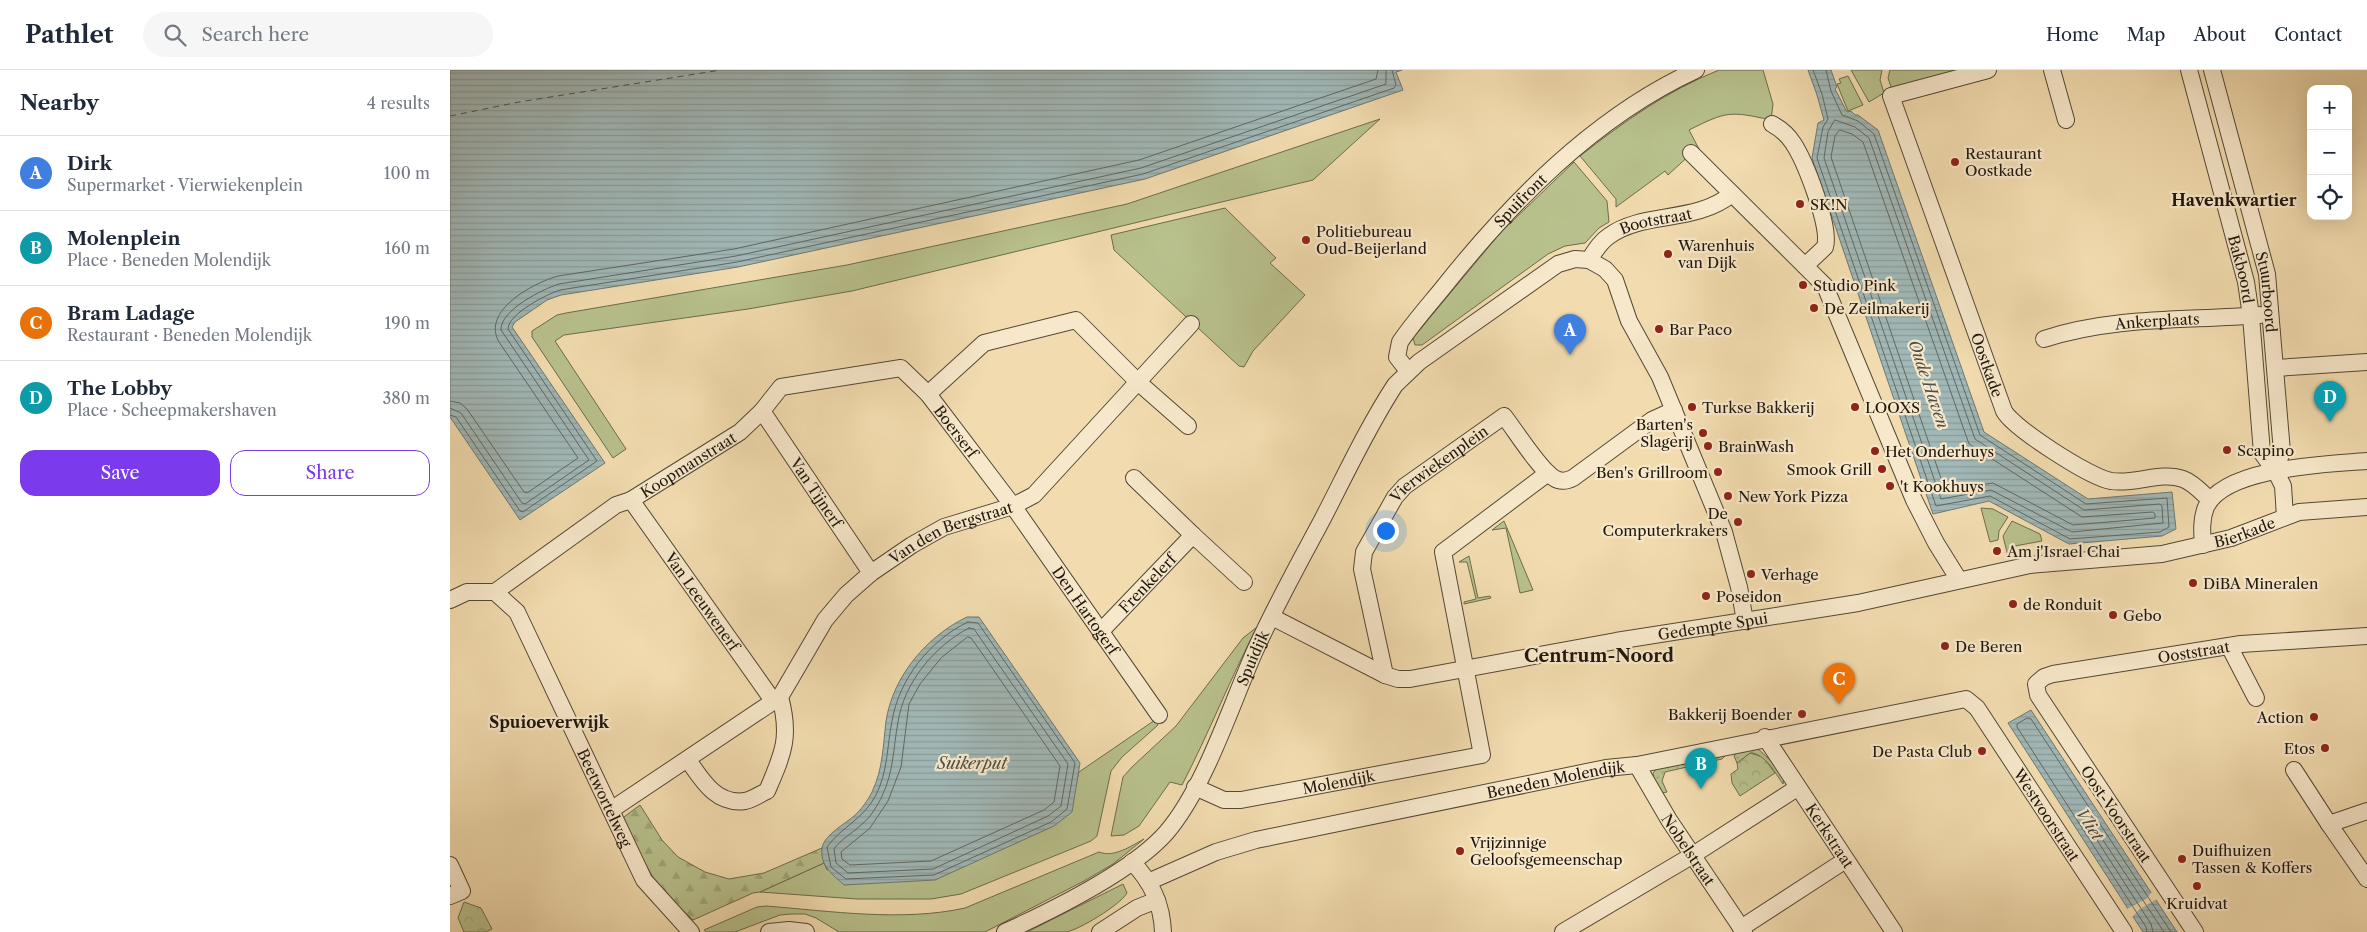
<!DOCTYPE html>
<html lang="en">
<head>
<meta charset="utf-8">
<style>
  :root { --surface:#fff; --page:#f6f6f7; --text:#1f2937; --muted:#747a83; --line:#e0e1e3; --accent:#7c3aed }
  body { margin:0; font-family:"Libre Caslon Text",serif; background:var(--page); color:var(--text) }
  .controls { position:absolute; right:15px; top:15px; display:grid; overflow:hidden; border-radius:10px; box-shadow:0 5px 20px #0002 }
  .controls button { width:45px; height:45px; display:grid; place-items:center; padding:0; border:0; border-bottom:1px solid var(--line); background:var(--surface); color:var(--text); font:25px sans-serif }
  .you { position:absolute; left:935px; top:460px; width:18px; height:18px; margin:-12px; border:4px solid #fff; border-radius:50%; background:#1a73e8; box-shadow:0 0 0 8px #1a73e833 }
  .badge { display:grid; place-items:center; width:32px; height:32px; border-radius:50%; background:var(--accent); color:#fff; font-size:16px; font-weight:700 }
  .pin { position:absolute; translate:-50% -41px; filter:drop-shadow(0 1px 2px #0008) }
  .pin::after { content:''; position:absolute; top:26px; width:18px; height:15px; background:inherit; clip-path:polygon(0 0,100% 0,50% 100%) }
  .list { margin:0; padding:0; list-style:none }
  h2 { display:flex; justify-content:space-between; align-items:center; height:65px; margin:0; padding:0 20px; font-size:21px }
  h2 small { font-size:16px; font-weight:400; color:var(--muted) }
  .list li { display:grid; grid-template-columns:32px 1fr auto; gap:15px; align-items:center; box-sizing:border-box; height:75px; padding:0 20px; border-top:1px solid var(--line) }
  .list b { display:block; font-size:19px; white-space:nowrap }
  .list p { margin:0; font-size:16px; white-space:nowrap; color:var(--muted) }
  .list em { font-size:16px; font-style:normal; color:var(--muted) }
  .actions { display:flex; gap:10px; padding:15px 20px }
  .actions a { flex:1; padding:11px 0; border:1px solid var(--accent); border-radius:15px; text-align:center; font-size:18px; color:var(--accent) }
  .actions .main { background:var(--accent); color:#fff }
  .icon { flex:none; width:28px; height:28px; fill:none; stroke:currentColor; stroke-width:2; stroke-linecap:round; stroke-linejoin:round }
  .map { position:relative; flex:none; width:1917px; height:862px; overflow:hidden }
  header { display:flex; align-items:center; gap:30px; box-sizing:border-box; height:70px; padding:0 25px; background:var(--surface); border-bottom:1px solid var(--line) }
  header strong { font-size:24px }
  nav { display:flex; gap:28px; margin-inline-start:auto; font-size:18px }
  .search { width:350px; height:45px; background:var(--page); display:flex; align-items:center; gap:12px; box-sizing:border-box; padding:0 18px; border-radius:28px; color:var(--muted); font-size:19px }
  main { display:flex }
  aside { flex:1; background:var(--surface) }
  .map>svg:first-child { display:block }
  .grass { fill:#b8c18d; stroke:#6c6c4c }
  .forest { fill:url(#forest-firs); stroke:#6c6c4c }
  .park { fill:url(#park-crowns); stroke:#6c6c4c }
  .garden { fill:url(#garden-dots); stroke:#6c6c4c }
  .water { fill:url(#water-rules); stroke:#6d7873 }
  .pier { fill:#f2dcaf }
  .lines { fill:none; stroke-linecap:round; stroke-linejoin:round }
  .shore { stroke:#606862; stroke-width:1 }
  .ferry { stroke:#4d4f48; stroke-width:1; stroke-dasharray:6 5; stroke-linecap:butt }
  .minor-casing { stroke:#544835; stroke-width:18 }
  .minor { stroke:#f7e8cb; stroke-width:16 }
  .poi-dot { fill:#8f2418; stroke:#f7e8cb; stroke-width:2 }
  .labels { text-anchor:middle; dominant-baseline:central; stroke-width:4.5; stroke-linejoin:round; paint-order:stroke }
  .poi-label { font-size:15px; fill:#20170c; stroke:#f7e8cb; text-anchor:start }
  .street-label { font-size:15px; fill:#20170c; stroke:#f7e8cb }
  .neighbourhood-label { font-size:16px; font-weight:bold; fill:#20170c; stroke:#f7e8cb }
  .water-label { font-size:16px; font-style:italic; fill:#4d4f48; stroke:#f7e8cb }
  .quarter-label { font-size:18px; font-weight:bold; fill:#20170c; stroke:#f7e8cb }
</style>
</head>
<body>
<header>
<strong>Pathlet</strong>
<div class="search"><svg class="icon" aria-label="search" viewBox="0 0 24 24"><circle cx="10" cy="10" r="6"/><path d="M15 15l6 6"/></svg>Search here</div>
<nav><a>Home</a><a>Map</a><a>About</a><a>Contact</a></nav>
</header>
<main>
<aside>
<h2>Nearby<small>4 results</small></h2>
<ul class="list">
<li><span class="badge" style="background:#3f7fe0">A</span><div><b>Dirk</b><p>Supermarket · Vierwiekenplein</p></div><em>100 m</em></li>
<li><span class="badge" style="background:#0f9aa8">B</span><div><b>Molenplein</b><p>Place · Beneden Molendijk</p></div><em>160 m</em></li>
<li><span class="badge" style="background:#e8710a">C</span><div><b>Bram Ladage</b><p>Restaurant · Beneden Molendijk</p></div><em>190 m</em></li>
<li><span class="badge" style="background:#0f9aa8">D</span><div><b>The Lobby</b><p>Place · Scheepmakershaven</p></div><em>380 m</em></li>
</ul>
<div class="actions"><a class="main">Save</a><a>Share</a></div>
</aside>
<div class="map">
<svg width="1917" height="862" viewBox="0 0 1917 862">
  <defs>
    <pattern id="forest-firs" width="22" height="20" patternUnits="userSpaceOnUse" patternTransform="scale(1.25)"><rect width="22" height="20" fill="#b8c18d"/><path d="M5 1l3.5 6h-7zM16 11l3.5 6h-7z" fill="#9ea578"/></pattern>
    <pattern id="park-crowns" width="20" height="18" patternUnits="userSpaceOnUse" patternTransform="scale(1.25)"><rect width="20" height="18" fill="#b8c18d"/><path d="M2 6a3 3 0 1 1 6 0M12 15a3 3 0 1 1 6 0" fill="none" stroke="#9ea578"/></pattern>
    <pattern id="garden-dots" width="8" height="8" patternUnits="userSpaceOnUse" patternTransform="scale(1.25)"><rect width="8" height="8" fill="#b8c18d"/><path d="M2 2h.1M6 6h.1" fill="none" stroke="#9ea578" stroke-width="1.8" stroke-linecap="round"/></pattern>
    <pattern id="water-rules" width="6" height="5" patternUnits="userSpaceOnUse" patternTransform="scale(1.25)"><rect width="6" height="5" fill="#a1b8b7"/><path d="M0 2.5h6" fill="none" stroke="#8a9d9c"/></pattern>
  </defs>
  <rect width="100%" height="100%" fill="#f2dcaf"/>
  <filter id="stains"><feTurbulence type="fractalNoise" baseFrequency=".004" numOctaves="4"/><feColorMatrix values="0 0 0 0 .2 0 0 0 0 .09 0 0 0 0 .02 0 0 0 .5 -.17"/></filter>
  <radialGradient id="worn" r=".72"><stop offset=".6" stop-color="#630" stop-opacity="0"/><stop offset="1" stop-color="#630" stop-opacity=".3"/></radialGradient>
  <!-- grass -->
  <g class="grass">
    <path d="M1269,0H1313L1323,34L1321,50C1280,41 1277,41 1239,60L1249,79L1243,82L1218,105L1215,101L1166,137V129L1130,86C1175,51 1215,22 1269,0Z"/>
    <path d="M1401,0H1432L1430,10L1434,23L1419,32Z"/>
    <path d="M1440,0H1513L1442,20L1438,8Z"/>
    <path d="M1398,6L1413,35L1398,41L1387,14L1391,13L1389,9Z"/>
    <path d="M930,49L863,110L402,221L298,239L114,265L105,271L176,379L163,388L82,267V261L107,245L116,243L397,195L677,134Z"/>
    <path d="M1124,92L1157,131L1159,152L1149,158L1135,173L1115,176L1098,184L972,275H965L963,268L1051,162Z"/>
    <path d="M775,138L826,188L820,193L855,225L803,281L794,297L789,296L664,180L661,165Z"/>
    <path d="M1531,438L1543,439L1558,447L1549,461L1548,470L1540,472Z"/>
    <path d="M1054,451L1083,520L1070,523L1056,458L1042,460Z"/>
    <path d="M1562,451L1590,464L1592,471L1565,476L1566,483L1558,486L1553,466Z"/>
    <path d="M1019,486L1028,528L1040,526L1041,528L1014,534V532L1026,529L1017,492H1009Z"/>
    <path d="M807,557C780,609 759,663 732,715L720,712L689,756L674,765L661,766L673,707L682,697L726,656L793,568Z"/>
    <path d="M705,650L708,655L672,687L661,701L647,766L641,771L511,824L481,829H407L310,822L374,793L377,800L625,718L629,702Z"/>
    <path d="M694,769L663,794L634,811L535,862H389L366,848L355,844H341L330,845L285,862H256L254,860L307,837L316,836C380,841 452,852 515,838L649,782C664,788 681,776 694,769Z"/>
    <path d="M673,814L677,823C670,835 629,860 616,862C603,862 589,862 577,862Z"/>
  </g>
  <!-- forest -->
  <path class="forest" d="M190,735L212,770L228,787L255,802L279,809L314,803L372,778L374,793L310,822L303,823L243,850L211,821L170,750Z"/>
  <!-- park -->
  <g class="park">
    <path d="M1300,683L1313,687L1325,703L1290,726L1282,713L1281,704L1288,699L1287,693Z"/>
    <path d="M14,832L31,838L42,859L36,862H14L8,848Z"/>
  </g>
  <!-- garden -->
  <g class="garden">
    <path d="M1307,678L1320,690L1334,709L1333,714C1325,703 1315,683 1300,683L1287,693L1284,686L1289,679Z"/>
    <path d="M1276,685L1272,689L1215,702L1212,711L1217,722L1212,723L1204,709L1203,703L1208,697Z"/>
  </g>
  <!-- water -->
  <g class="water">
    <path d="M0,0H952L946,2L953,20L695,109L288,197L111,225L97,230L65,252L62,257L155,393L70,450L0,347Z"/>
    <path d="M1358,0H1381L1387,17L1385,19L1397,42L1401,41L1405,45H1408L1428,60L1534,362L1638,429L1722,422L1726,459L1712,466L1619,474L1539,431L1483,444L1362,88L1368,53L1374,50L1367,25Z"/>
    <path d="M517,547H529L630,693L622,742L604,756L485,810L394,815C382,804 370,796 372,778C374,765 395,754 404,746C411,740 418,730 422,722C433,699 433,676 436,651C443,606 477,566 517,547Z"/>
    <path d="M1581,640L1727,862H1693L1558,653Z"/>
  </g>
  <!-- pier -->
  <path class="pier" d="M1702,822L1707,829L1690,839L1682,847L1677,839L1696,829Z"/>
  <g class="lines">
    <!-- shore -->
    <g class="shore">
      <path d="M1363,0L1372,24L1378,49L1373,57L1367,88L1486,436L1540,426L1620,469L1710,462L1719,457L1717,428L1636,434L1530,365L1424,64L1408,51L1392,45L1381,21L1376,0"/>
      <path d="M1385,50L1405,57L1419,68L1525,369L1634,440L1710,434L1712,436L1713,453L1622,462L1541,420L1491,429L1374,88L1378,62Z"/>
      <path d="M1390,60L1402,64L1413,72L1519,374L1632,447L1703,442L1705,444V448L1623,455L1543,413L1495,420L1381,87L1385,66Z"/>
      <path d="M0,331L10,333L17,339L74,422L77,423L128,388L49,272C31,241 83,213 108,206L284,179L689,90L926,9L928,0"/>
      <path d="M0,338L11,343L72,433L75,434L139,390L51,260C50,240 93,219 109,214L286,186L691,98L936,14V0"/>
      <path d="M0,345L6,347L70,441L73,442L147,391L58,259C58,244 97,224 110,220L287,192L693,104L944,18L946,15L942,0"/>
      <path d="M518,552L528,553L625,693L617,739L601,752L484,805L396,809L381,797L377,777C391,757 413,750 426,725C438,701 437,676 442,651C449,609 480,570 518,552Z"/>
      <path d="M519,558L524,559L535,575L618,694L611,736L598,746L483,799L398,803L386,793L384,779C391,769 403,763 412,754C420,748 428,735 432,726C444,701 443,679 448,652C454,613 484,576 519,558Z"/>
      <path d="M518,567L521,568L529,579L610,696L604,732L594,740L481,791L400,795L392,789L391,782L420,758L438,731L451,697L459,634L470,614L491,588Z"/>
      <path d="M1697,862L1696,857L1567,657V654L1577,648L1581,649L1721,862"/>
      <path d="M1703,862L1701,854L1643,764L1644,760L1647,761L1714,862"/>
    </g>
    <!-- ferry -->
    <path class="ferry" d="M0,46L69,32L271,0"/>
    <!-- minor casing -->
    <g class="minor-casing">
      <g id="minor">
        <path id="s1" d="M1538,0L1441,26L1554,341C1563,358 1641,408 1661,411C1684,415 1711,401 1733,409C1744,413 1752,423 1760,430"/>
        <path d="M1602,0L1616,50"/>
        <path id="s2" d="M1739,0L1796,212L1801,246L1812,383L1827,404L1833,416L1835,447"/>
        <path id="s3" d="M1762,0L1817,204L1832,382L1825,401"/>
        <path d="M1322,54C1331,59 1338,65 1343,73C1355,91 1381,157 1375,177L1355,196"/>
        <path d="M1241,83L1375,216L1464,430L1486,473L1509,510"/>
        <path id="s4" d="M1139,190C1145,181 1150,172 1159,166C1193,141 1245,154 1282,124"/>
        <path id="s5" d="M1594,269C1664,246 1737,251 1810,245"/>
        <path d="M1826,298L1917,292"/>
        <path id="s6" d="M958,301L947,287L950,272C963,253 978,236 992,219C1061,132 1144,47 1246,0"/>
        <path d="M478,324L534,273L626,250L689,313L738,356"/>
        <path id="s7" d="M312,341L421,503"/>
        <path d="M684,408L743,465"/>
        <path id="s8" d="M181,430L324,632"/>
        <path d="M1753,475C1752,462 1751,449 1756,437C1775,397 1879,394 1917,391"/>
        <path id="s9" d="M45,522L166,435L181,430L290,362L312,341L331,317L451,298L478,324L563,436L709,645"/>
        <path id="s10" d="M0,530L17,522H45L67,542L194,810L241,862"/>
        <path id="s11" d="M822,547L935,605L948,609H960L1166,571L1408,533L1580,495L1712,484L1781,468L1849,442L1917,437"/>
        <path id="s12" d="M652,560L743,465L794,512"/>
        <path d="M1779,576L1806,628"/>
        <path id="s13" d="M935,605L912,499L914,482L945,427L955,416L1054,346C1065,360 1090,400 1104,408C1110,412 1117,411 1123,408L1202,350L1224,340"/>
        <path id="s14" d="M1315,667L1444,862"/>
        <path d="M238,690C252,710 266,735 295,731C302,730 310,724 317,721C333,684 341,667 330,627"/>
        <path id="s15" d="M1187,695L1219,750L1294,862"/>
        <path d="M1844,700L1879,754"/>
        <path id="s16" d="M745,717L774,730H791L1032,685L993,482L1098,403"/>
        <path id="s17" d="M161,740L330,627L375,550L396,525L421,503L462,475L494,457L563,436L584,425L741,254"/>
        <path d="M1917,741L1879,754L1917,809"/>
        <path d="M682,792C701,811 712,834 713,862"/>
        <path d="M0,795L12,821L0,826"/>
        <path id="s18" d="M698,812L766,782L806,770L1156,698L1187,695L1516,629L1527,638L1674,862"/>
        <path d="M1291,858L1388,795"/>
        <path d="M319,862L339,860L356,862"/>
        <path id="s19" d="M555,862C601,841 682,801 716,763C754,719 780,638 804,583C824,538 848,495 871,452C895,406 917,358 945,315L969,292L1108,194L1125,189L1139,190L1155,199L1165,210L1179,251L1210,307L1274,462L1289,517L1295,551"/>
        <path d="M650,862L687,838L707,830"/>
        <path d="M1113,862L1243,785L1347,718"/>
        <path id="s20" d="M1745,862L1588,625L1586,614L1594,607L1603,604L1791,574L1917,566"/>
      </g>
    </g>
    <!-- minor -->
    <use href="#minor" class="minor"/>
  </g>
  <!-- markers -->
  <g class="poi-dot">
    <circle cx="1505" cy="92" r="5"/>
    <circle cx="1350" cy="134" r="5"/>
    <circle cx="856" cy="170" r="5"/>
    <circle cx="1218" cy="184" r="5"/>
    <circle cx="1353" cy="215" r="5"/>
    <circle cx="1364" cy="238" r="5"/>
    <circle cx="1209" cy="259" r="5"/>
    <circle cx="1242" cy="337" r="5"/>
    <circle cx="1405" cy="337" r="5"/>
    <circle cx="1253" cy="363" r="5"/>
    <circle cx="1258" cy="376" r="5"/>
    <circle cx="1777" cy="380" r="5"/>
    <circle cx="1425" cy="381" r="5"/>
    <circle cx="1432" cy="399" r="5"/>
    <circle cx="1268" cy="402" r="5"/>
    <circle cx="1440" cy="416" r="5"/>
    <circle cx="1278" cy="426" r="5"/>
    <circle cx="1288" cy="452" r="5"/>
    <circle cx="1547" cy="481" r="5"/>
    <circle cx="1301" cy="504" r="5"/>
    <circle cx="1743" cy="513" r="5"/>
    <circle cx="1256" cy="526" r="5"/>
    <circle cx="1563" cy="534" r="5"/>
    <circle cx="1663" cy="545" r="5"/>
    <circle cx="1495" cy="576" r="5"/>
    <circle cx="1352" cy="644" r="5"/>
    <circle cx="1864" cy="647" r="5"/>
    <circle cx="1875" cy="678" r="5"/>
    <circle cx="1532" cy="681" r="5"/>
    <circle cx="1010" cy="781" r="5"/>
    <circle cx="1732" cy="789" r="5"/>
    <circle cx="1747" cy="816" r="5"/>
  </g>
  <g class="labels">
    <!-- poi labels -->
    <g class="poi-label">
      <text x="1515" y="83">Restaurant<tspan x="1515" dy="17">Oostkade</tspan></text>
      <text x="1360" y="134">SK!N</text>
      <text x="866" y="161">Politiebureau<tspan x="866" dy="17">Oud-Beijerland</tspan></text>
      <text x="1228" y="175">Warenhuis<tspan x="1228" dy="17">van Dijk</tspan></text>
      <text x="1363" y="215">Studio Pink</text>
      <text x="1374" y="238">De Zeilmakerij</text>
      <text x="1219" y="259">Bar Paco</text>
      <text x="1252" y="337">Turkse Bakkerij</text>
      <text x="1415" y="337">LOOXS</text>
      <text x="1243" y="354" text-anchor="end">Barten's<tspan x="1243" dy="17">Slagerij</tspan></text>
      <text x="1268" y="376">BrainWash</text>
      <text x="1787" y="380">Scapino</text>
      <text x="1435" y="381">Het Onderhuys</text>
      <text x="1422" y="399" text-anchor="end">Smook Grill</text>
      <text x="1258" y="402" text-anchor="end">Ben's Grillroom</text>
      <text x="1450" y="416">'t Kookhuys</text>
      <text x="1288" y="426">New York Pizza</text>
      <text x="1278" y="443" text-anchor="end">De<tspan x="1278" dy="17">Computerkrakers</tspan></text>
      <text x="1557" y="481">Am j'Israel Chai</text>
      <text x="1311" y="504">Verhage</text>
      <text x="1753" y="513">DiBA Mineralen</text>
      <text x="1266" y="526">Poseidon</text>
      <text x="1573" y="534">de Ronduit</text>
      <text x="1673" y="545">Gebo</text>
      <text x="1505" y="576">De Beren</text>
      <text x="1342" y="644" text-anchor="end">Bakkerij Boender</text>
      <text x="1854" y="647" text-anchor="end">Action</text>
      <text x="1865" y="678" text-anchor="end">Etos</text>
      <text x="1522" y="681" text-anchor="end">De Pasta Club</text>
      <text x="1020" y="772">Vrijzinnige<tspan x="1020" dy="17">Geloofsgemeenschap</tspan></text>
      <text x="1742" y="780">Duifhuizen<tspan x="1742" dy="17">Tassen &amp; Koffers</tspan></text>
      <text x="1747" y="833" text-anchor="middle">Kruidvat</text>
    </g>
    <!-- street labels -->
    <g class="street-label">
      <text stroke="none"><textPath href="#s6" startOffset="219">Spuifront</textPath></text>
      <text stroke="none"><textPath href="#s4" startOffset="81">Bootstraat</textPath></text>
      <text stroke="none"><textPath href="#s2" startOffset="206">Bakboord</textPath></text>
      <text stroke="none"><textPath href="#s3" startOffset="229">Stuurboord</textPath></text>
      <text stroke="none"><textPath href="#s5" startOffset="115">Ankerplaats</textPath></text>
      <text stroke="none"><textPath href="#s1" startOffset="386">Oostkade</textPath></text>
      <text stroke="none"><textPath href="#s9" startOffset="560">Boerserf</textPath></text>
      <text stroke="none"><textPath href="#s9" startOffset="232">Koopmanstraat</textPath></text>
      <text stroke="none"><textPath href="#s13" startOffset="244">Vierwiekenplein</textPath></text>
      <text stroke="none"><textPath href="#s7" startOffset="98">Van Tijnerf</textPath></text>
      <text stroke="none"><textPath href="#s11" startOffset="1001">Bierkade</textPath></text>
      <text stroke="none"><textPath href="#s17" startOffset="449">Van den Bergstraat</textPath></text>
      <text stroke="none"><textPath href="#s12" startOffset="65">Frenkelerf</textPath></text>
      <text stroke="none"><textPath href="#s8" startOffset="124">Van Leeuwenerf</textPath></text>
      <text stroke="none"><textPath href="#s9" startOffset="781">Den Hartogerf</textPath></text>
      <text stroke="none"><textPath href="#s11" startOffset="460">Gedempte Spui</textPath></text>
      <text stroke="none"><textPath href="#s20" startOffset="458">Ooststraat</textPath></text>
      <text stroke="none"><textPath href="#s19" startOffset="386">Spuidijk</textPath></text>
      <text stroke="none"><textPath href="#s18" startOffset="422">Beneden Molendijk</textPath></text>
      <text stroke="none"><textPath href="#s16" startOffset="148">Molendijk</textPath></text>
      <text stroke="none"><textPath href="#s10" startOffset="282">Beetwortelweg</textPath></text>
      <text transform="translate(1666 744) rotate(56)">Oost-Voorstraat</text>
      <text stroke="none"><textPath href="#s18" startOffset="982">Westvoorstraat</textPath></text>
      <text stroke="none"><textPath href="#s14" startOffset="118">Kerkstraat</textPath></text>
      <text stroke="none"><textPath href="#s15" startOffset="99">Nobelstraat</textPath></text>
    </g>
    <!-- neighbourhood labels -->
    <g class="neighbourhood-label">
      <text x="1784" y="130">Havenkwartier</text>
      <text x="99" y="652">Spuioeverwijk</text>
    </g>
    <!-- water labels -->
    <g class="water-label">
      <text transform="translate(1479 314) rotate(71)">Oude Haven</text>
      <text x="522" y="693">Suikerput</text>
      <text transform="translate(1640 754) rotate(57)">Vliet</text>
    </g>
    <!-- quarter labels -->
    <g class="quarter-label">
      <text x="1149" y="586">Centrum-Noord</text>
    </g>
  </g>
  <rect width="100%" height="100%" filter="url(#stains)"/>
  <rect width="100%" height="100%" fill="url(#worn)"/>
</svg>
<div class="controls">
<button>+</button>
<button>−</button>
<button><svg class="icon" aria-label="locate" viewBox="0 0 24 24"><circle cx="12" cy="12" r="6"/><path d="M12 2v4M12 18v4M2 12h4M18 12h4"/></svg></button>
</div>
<div class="you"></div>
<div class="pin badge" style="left:1120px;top:285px;background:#3f7fe0">A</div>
<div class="pin badge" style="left:1251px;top:719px;background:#0f9aa8">B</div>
<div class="pin badge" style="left:1389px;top:634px;background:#e8710a">C</div>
<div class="pin badge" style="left:1880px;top:352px;background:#0f9aa8">D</div>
</div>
</main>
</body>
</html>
